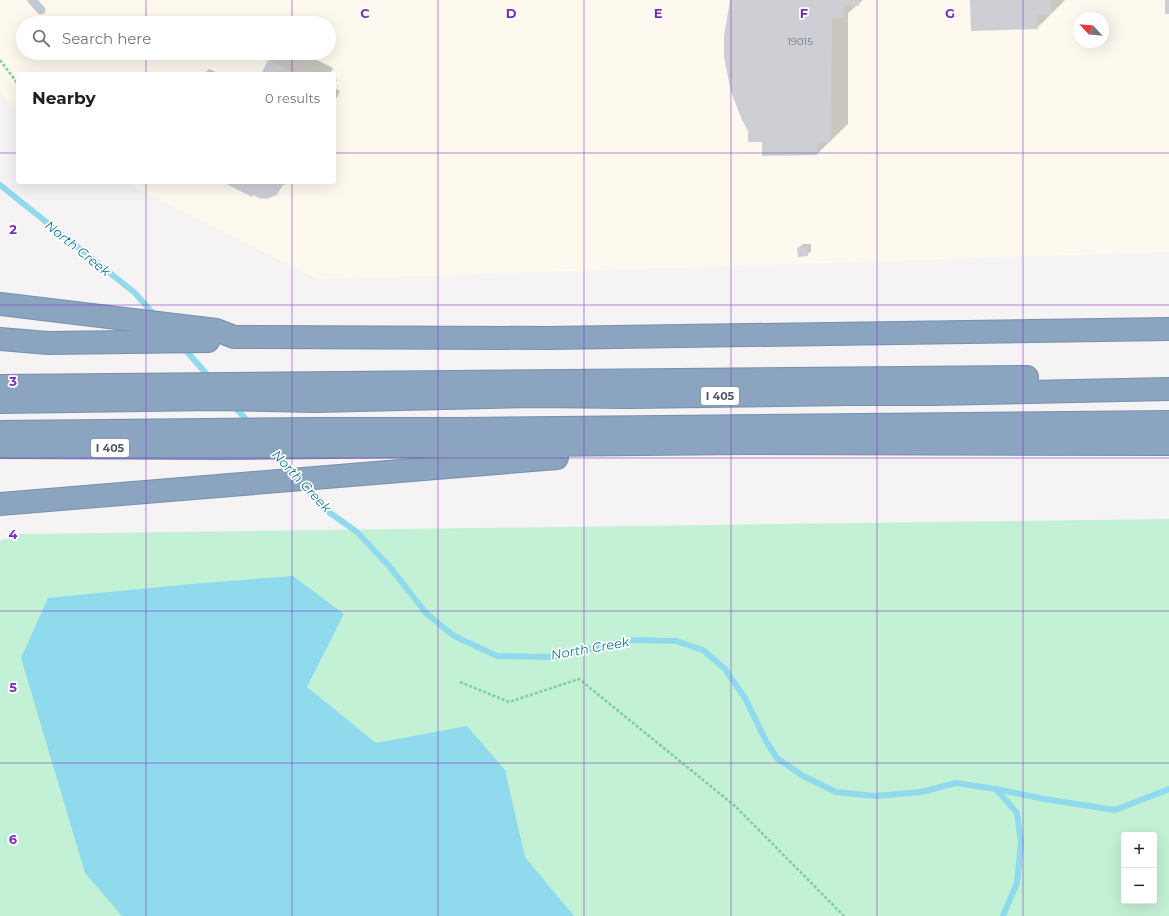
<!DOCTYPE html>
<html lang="en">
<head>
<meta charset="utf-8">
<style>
  :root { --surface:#fff; --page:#f6f6f6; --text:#202124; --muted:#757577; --line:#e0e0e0 }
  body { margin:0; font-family:Montserrat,sans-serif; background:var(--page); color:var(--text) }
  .controls { position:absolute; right:12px; bottom:12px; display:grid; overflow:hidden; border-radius:4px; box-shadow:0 4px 16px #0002 }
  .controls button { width:36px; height:36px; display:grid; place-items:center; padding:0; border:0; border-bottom:1px solid var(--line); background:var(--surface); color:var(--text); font:20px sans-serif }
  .compass { position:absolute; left:1073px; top:12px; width:36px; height:36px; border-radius:50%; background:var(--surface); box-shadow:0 4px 16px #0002; rotate:296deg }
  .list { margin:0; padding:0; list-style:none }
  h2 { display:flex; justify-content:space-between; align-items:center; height:52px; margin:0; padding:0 16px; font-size:17px }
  h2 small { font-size:13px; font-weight:400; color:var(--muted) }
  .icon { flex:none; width:22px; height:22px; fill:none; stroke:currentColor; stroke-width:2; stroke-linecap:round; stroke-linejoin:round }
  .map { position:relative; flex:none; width:1169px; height:916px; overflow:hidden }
  .search { position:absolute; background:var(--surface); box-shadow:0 4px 16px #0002; left:16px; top:16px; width:320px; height:44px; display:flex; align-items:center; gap:10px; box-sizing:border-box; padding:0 14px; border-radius:22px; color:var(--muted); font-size:15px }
  .panel { position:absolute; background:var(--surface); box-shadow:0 4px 16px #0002; left:16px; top:72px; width:320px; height:112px; border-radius:4px }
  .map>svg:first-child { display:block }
  .commercial { fill:#fdf9ef; fill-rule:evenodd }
  .green { fill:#c3f1d5; fill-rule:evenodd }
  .water { fill:#90daee }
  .shadow { fill:#0003 }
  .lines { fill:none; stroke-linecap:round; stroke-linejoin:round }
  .stream { stroke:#90daee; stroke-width:6 }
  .building { fill:#cdcfd5 }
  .highway-casing { stroke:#7690ad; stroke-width:24 }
  .path { stroke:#7ad0a6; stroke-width:2.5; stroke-dasharray:3 2; stroke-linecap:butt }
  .lane { stroke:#c1cad2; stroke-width:9 }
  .highway { stroke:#8ba5c1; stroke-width:22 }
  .grid { fill:none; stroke:#7b2cbf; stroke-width:1; stroke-opacity:0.55 }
  .labels { text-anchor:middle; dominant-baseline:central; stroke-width:3.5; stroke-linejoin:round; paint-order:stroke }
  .number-label { font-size:10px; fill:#6b747e }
  .shield { fill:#fff; stroke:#808990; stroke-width:1 }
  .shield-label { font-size:11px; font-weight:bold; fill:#4a5661 }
  .water-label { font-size:13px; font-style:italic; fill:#0c7c9b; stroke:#fff }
  .grid-label { font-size:13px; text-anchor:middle; font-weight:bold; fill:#7b2cbf; stroke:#fff; stroke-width:3.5; stroke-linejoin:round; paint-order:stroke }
</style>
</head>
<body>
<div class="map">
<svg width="1169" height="916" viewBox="0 0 1169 916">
  <rect width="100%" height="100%" fill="#f5f3f3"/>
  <!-- commercial -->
  <path class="commercial" d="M0,0H1169V252L317,279L124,182H334V74H18V112L0,92ZM1079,18H1103V42H1079ZM23,23H329V53H23Z"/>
  <!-- green -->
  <path class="green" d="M1169,519V916H0V541L20,534ZM1124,835H1154V901H1124Z"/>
  <!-- water -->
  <path class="water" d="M293,576L344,614L307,687L376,743L467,726L505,770L525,857L574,916H122L85,873L21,658L48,598L191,584Z"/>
  <!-- shadow -->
  <g class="shadow">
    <path d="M731,0H863L848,13V124L817,154L763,141L749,130L732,92L725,57V36Z"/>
    <path d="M971,0H1065L1037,28Z"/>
    <path d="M277,53H303L333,68L330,74H262L269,61Z"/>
    <path d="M209,69L220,74H204Z"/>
    <path d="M334,78L337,80L334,85Z"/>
    <path d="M334,88L340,91L334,103Z"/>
    <path d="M803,244H811V251L807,255L798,248Z"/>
  </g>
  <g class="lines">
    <!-- stream -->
    <g class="stream">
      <path d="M0,185L135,293L156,317"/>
      <path d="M182,346L210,378"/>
      <path d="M233,405L251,425"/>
      <path d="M275,453L294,474"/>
      <path d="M303,484L326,510L357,532L389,566L426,613L454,636L497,656L554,657L630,640L676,641L703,650L725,669L745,698L766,741L777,758L803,776L836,792L875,796L921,792L956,783L996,789L1017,813L1021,843L1017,883L1003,916"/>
      <path d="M996,789L1044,799L1115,810L1169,789"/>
    </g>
  </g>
  <!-- building -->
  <g class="building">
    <path d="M730,0H859V6L844,5V18H832L831,142L817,143V155L762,156V142H748V131L742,120L731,92L724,57V36Z"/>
    <path d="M970,0H1051V15H1037L1038,29L971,31Z"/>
    <rect x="1165" y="0" width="4" height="14"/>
    <path d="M268,60L295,74H261Z"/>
    <path d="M222,182H287L285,185H283L277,195L266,199L259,198L253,195L252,197Z"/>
    <path d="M807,247L808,256L798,257L797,248Z"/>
  </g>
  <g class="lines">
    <!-- highway casing -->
    <g class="highway-casing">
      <g id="highway">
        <path d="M0,304L216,330L234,337L548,338L1169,329"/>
        <path d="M0,339L48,343L208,341"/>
        <path d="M0,386L1027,377"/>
        <path d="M0,402L215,399L315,401L534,396L629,397L849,394H932L1169,389"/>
        <path d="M0,432L311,429H463L1169,422"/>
        <path d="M0,447L220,448L744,443L1169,444"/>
        <path d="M0,504L557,458"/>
      </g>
    </g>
    <!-- path -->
    <g class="path">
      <path d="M0,60L18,84"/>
      <path d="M460,682L509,702L579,679L735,806L844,916"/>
    </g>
    <!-- lane -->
    <path class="lane" d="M32,0L41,10"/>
    <!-- highway -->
    <use href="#highway" class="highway"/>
  </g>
  <!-- grid -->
  <path class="grid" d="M146,0V23M292,0V23M438,0V916M584,0V916M731,0V916M877,0V916M1023,0V916M146,53V74M292,53V74M0,153H18M334,153H1169M146,182V916M292,182V916M0,305H1169M0,458H1169M0,611H1169M0,763H1169"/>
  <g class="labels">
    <!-- number labels -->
    <g class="number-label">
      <text x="800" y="41">19015</text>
    </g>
    <!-- shield labels -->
    <g class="shield">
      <rect x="701" y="387" width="38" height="18" rx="3"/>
      <rect x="91" y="439" width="38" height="18" rx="3"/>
    </g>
    <g class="shield-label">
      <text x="720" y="396">I 405</text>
      <text x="110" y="448">I 405</text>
    </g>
    <!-- water labels -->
    <g class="water-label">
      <text transform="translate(78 248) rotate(39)">North Creek</text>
      <text transform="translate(302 481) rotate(47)">North Creek</text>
      <text transform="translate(590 648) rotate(-10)">North Creek</text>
    </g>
  </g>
  <g class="grid-label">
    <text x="365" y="18">C</text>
    <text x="511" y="18">D</text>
    <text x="658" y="18">E</text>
    <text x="804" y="18">F</text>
    <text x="950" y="18">G</text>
    <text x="13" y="234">2</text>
    <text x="13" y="386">3</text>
    <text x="13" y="539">4</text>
    <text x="13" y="692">5</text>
    <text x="13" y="844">6</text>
  </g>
</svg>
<div class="controls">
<button>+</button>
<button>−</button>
</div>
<svg class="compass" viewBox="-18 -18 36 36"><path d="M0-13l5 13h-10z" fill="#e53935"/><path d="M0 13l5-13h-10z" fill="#757577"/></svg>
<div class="search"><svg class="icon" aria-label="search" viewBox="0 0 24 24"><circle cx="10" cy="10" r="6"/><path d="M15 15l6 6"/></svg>Search here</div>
<section class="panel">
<h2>Nearby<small>0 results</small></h2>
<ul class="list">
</ul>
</section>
</div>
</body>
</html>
